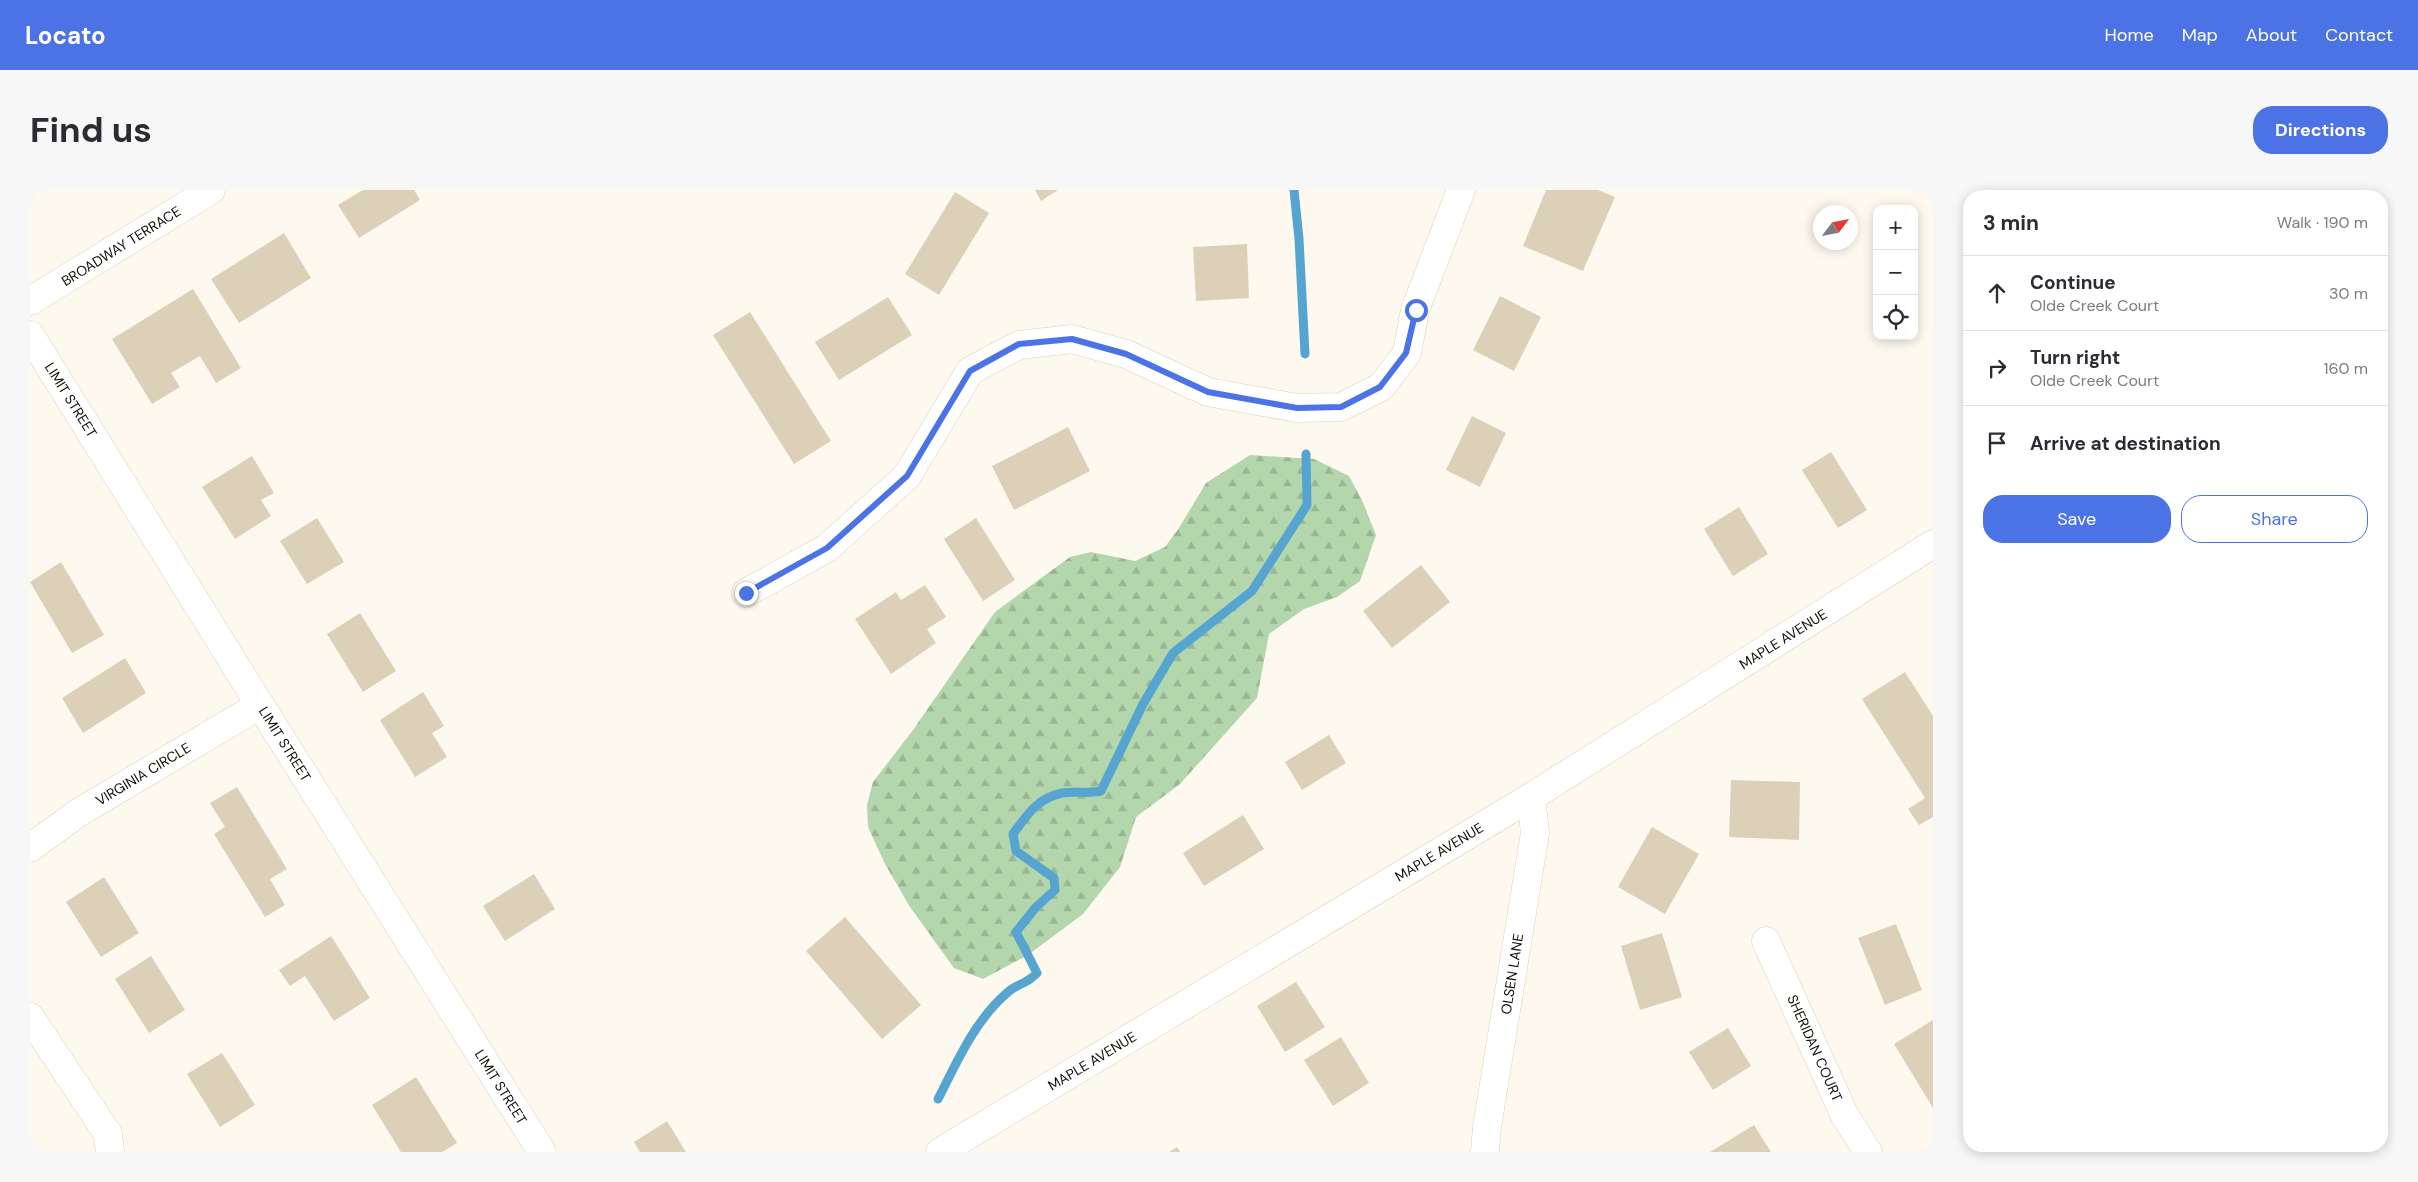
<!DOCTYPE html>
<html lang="en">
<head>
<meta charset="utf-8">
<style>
  :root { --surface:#fff; --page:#f7f7f7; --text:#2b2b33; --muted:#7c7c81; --line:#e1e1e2; --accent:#4c73e6 }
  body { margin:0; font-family:"DM Sans",sans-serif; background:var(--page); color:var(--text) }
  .controls { position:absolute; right:15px; top:15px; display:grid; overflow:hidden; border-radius:10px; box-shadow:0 2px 12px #0003 }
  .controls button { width:45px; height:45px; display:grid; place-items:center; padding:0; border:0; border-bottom:1px solid var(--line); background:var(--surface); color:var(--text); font:25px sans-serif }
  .compass { position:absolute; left:1783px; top:15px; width:45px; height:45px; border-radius:50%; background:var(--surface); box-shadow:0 2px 12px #0003; rotate:58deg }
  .stop { position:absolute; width:15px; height:15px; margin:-11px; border:4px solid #4c73e6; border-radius:50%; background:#fff }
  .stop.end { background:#4c73e6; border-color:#fff; box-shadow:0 1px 5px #0008 }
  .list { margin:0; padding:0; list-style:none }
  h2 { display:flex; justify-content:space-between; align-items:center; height:65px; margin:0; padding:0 20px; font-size:21px }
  h2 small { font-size:16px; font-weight:400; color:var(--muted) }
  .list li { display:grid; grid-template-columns:32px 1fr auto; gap:15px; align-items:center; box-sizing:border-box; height:75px; padding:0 20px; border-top:1px solid var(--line) }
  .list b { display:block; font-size:19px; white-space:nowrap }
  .list p { margin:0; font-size:16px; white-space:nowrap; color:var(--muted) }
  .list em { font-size:16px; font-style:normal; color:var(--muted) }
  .actions { display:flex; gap:10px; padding:15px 20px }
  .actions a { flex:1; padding:11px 0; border:1px solid var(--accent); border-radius:20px; text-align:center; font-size:18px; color:var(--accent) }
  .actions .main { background:var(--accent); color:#fff }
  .icon { flex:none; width:28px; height:28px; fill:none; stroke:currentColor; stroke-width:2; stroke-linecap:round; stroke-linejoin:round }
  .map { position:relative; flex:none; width:1903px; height:962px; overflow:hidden; border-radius:20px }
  header { display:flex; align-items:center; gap:30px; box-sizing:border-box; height:70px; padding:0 25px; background:var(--accent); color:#fff }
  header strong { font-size:24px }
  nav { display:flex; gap:28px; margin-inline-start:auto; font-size:18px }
  .intro { display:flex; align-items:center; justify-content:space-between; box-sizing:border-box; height:120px; padding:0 30px }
  h1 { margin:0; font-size:35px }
  .button { padding:12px 22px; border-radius:20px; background:var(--accent); color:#fff; font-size:18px; font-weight:700 }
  main { display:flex; gap:30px; padding:0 30px }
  aside { flex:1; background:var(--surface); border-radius:20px; box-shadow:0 2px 12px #0003 }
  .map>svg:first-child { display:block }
  .forest { fill:url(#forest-firs) }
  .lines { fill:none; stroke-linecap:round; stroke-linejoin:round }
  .stream { stroke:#56a5d1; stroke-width:9 }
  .building { fill:#ddd0b9 }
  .minor-casing { stroke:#ddd0b9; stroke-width:29 }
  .minor { stroke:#fff; stroke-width:28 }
  .route { stroke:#4c73e6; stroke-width:6 }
  .labels { text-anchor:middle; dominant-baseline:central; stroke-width:4; stroke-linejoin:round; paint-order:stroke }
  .street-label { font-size:14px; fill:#100c05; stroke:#fff }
</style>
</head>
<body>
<header>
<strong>Locato</strong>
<nav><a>Home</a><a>Map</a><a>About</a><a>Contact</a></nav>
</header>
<div class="intro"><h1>Find us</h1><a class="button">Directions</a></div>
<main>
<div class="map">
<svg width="1903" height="962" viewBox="0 0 1903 962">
  <defs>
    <pattern id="forest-firs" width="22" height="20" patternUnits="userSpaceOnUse" patternTransform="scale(1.25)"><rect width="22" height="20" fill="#b3d6ad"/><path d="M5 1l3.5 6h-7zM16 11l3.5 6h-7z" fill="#99b693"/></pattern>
  </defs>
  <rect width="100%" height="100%" fill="#fef9ef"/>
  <!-- forest -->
  <path class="forest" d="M1220,265L1284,269L1319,286L1332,310L1346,345L1330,391L1307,407L1274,419L1239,444L1227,508L1150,594L1106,627L1090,677L1053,724L998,765L953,789L924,778L880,717L855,674L838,637L837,615L843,592L883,540L965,422L1040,367L1061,362L1105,371L1135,357L1149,338L1176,293Z"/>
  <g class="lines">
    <!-- stream -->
    <g class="stream">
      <path d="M1264,0L1269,49L1275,164"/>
      <path d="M908,909C928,870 945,830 978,802C987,794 997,794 1007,783L986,742L1006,717L1025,700L1024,688L986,661L983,644C998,624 1006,609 1032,603C1044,601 1057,604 1071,601L1113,514L1143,463L1222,401L1277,315L1276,264"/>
    </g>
  </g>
  <!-- building -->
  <g class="building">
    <path d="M333,0H384L390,10L329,48L308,15Z"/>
    <path d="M1005,0H1028L1011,11Z"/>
    <path d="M1516,0H1568L1585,7L1553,81L1493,56Z"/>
    <path d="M925,2L959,23L909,105L875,84Z"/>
    <path d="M254,43L281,88L209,133L181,89Z"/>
    <path d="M1217,54L1219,108L1166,111L1163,57Z"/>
    <path d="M163,99L211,178L186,193L170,166L141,183L150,197L122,214L82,149Z"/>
    <path d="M1470,106L1511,127L1484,181L1443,160Z"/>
    <path d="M858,107L882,145L809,190L785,152Z"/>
    <path d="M720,122L801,251L764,274L683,145Z"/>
    <path d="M1442,226L1476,243L1450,297L1416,280Z"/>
    <path d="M1038,237L1060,281L984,320L962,276Z"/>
    <path d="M1801,262L1837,320L1808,338L1772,280Z"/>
    <path d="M222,266L244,303L231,310L241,326L205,349L172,297Z"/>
    <path d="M1709,317L1738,364L1703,386L1674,339Z"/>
    <path d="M287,328L314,372L277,394L250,351Z"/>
    <path d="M946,328L985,390L953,411L914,349Z"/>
    <path d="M31,372L74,445L42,463L0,392Z"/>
    <path d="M1391,375L1420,412L1362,458L1333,421Z"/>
    <path d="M895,395L916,427L897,439L906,453L861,484L825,429L866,402L871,410Z"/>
    <path d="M330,423L366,481L333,502L297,444Z"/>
    <path d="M95,468L116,503L53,543L32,508Z"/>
    <path d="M1875,482L1903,526V627L1889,635L1878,619L1895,608L1832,509Z"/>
    <path d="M393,502L414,536L402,543L417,567L385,587L350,530Z"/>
    <path d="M1299,545L1316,573L1272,600L1255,572Z"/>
    <path d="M1701,590L1770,592L1769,650L1699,647Z"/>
    <path d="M207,597L257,679L240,689L255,715L235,727L184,644L195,637L180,613Z"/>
    <path d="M1213,625L1234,659L1174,696L1153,663Z"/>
    <path d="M1622,637L1669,664L1635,724L1588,697Z"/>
    <path d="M504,684L525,719L475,751L453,716Z"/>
    <path d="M74,687L109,743L71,767L36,712Z"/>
    <path d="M815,727L891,815L852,849L776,761Z"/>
    <path d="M1866,734L1892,800L1855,815L1828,748Z"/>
    <path d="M1632,743L1652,807L1610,820L1591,756Z"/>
    <path d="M301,746L340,808L304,831L275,786L260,796L249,780Z"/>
    <path d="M121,766L155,820L119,843L85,789Z"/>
    <path d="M1266,792L1295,837L1255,862L1227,816Z"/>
    <path d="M1903,830V918L1864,854Z"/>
    <path d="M1698,838L1721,876L1683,900L1659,862Z"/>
    <path d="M1311,847L1339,893L1303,916L1274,870Z"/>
    <path d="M192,863L225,915L190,937L157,884Z"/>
    <path d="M386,887L427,953L412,962H371L342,915Z"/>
    <path d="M637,931L656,962H610L604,952Z"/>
    <path d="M1724,935L1741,962H1680Z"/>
    <path d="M1147,957L1150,962H1139Z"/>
  </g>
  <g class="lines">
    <!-- minor casing -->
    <g class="minor-casing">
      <g id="minor">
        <path d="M0,111L181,0"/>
        <path d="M0,145L230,515L512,962"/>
        <path d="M716,403L797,358L877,286L940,181L989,155L1042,149L1096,164L1178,202L1267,218L1311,217L1351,197L1377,163L1385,120L1431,0"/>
        <path d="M0,658L48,623L230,515"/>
        <path d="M1736,751L1815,926L1838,962"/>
        <path d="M0,827L78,944L80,962"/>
        <path d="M910,962L1501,607L1903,354"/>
        <path d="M1455,962L1457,937L1505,643L1501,607"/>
      </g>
    </g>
    <!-- minor -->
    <use href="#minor" class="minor"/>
  </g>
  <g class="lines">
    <!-- route -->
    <path class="route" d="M716,403L797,358L877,286L940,181L989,154L1042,149L1096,164L1178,202L1267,218L1311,217L1350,197L1376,163L1386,120"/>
  </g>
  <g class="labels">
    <!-- street labels -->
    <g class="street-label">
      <text transform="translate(91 56) rotate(-32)">BROADWAY TERRACE</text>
      <text transform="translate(41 210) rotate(58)">LIMIT STREET</text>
      <text transform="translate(1753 449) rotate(-32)">MAPLE AVENUE</text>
      <text transform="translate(255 554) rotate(58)">LIMIT STREET</text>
      <text transform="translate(113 584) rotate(-31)">VIRGINIA CIRCLE</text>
      <text transform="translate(1409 662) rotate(-31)">MAPLE AVENUE</text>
      <text transform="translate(1482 784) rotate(-81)">OLSEN LANE</text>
      <text transform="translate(1785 858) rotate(66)">SHERIDAN COURT</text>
      <text transform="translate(1062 871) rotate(-31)">MAPLE AVENUE</text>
      <text transform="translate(471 897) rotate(58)">LIMIT STREET</text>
    </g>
  </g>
</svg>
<div class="controls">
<button>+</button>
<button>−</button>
<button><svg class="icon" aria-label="locate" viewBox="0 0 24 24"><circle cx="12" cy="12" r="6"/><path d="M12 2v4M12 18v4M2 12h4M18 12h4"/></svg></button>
</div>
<svg class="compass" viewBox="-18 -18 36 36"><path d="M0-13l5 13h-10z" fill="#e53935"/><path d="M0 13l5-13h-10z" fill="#7c7c81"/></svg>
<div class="stop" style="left:1386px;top:120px"></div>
<div class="stop end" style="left:716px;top:403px"></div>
</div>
<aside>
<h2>3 min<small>Walk · 190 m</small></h2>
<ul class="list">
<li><svg class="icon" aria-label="ahead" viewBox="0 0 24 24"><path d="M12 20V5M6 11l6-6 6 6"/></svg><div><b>Continue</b><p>Olde Creek Court</p></div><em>30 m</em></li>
<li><svg class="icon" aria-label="right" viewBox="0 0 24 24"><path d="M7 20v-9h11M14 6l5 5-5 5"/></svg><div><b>Turn right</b><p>Olde Creek Court</p></div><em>160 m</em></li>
<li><svg class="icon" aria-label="arrive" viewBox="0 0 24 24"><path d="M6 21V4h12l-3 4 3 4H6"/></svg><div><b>Arrive at destination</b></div></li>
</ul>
<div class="actions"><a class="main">Save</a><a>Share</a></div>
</aside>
</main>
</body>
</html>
